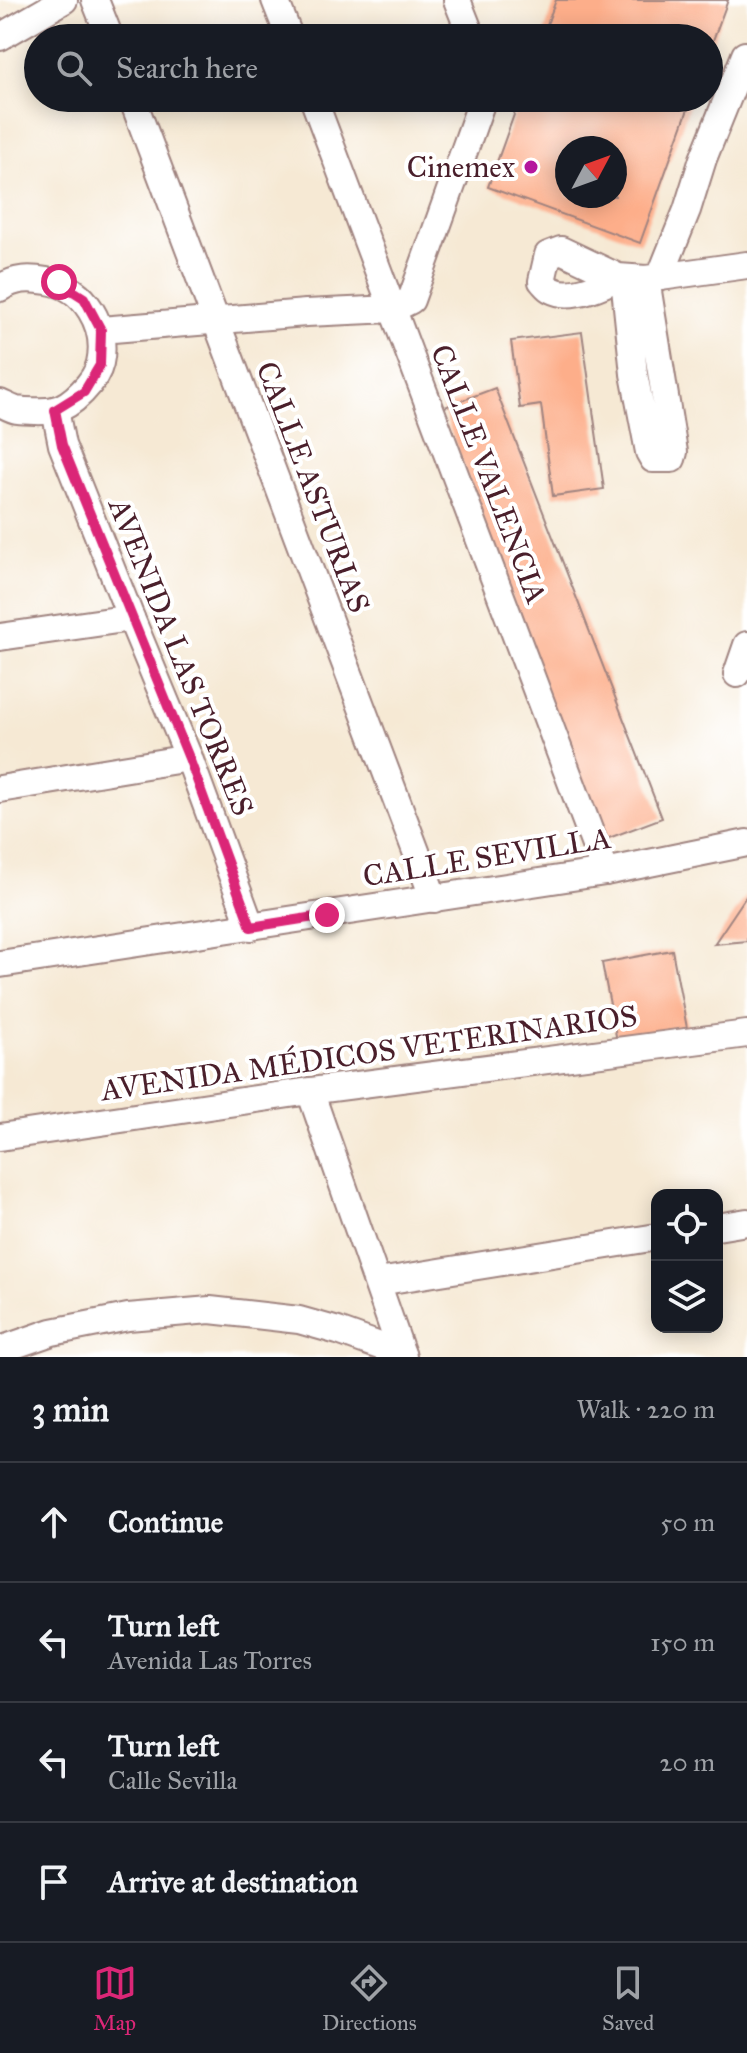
<!DOCTYPE html>
<html lang="en">
<head>
<meta charset="utf-8">
<style>
  :root { --surface:#171b24; --page:#242831; --text:#f1f3f6; --muted:#9ea1a6; --line:#363941; --accent:#db2777 }
  body { margin:0; font-family:"IM FELL Great Primer",serif; background:var(--page); color:var(--text) }
  .controls { position:absolute; right:24px; bottom:24px; display:grid; overflow:hidden; border-radius:16px; box-shadow:0 4px 20px #0003 }
  .controls button { width:72px; height:72px; display:grid; place-items:center; padding:0; border:0; border-bottom:2px solid var(--line); background:var(--surface); color:var(--text); font:40px sans-serif }
  .compass { position:absolute; left:555px; top:136px; width:72px; height:72px; border-radius:50%; background:var(--surface); box-shadow:0 4px 20px #0003; rotate:49deg }
  .stop { position:absolute; width:24px; height:24px; margin:-18px; border:6px solid #db2777; border-radius:50%; background:#fff }
  .stop.end { background:#db2777; border-color:#fff; box-shadow:0 2px 8px #0008 }
  .list { margin:0; padding:0; list-style:none }
  h2 { display:flex; justify-content:space-between; align-items:center; height:104px; margin:0; padding:0 32px; font-size:34px }
  h2 small { font-size:26px; font-weight:400; color:var(--muted) }
  .list li { display:grid; grid-template-columns:52px 1fr auto; gap:24px; align-items:center; box-sizing:border-box; height:120px; padding:0 32px; border-top:2px solid var(--line) }
  .list b { display:block; font-size:30px; white-space:nowrap }
  .list p { margin:0; font-size:26px; white-space:nowrap; color:var(--muted) }
  .list em { font-size:26px; font-style:normal; color:var(--muted) }
  .icon { flex:none; width:44px; height:44px; fill:none; stroke:currentColor; stroke-width:2; stroke-linecap:round; stroke-linejoin:round }
  .map { position:relative; flex:none; width:747px; height:1357px; overflow:hidden }
  .search { position:absolute; background:var(--surface); box-shadow:0 4px 20px #0003; left:24px; right:24px; top:24px; height:88px; display:flex; align-items:center; gap:20px; box-sizing:border-box; padding:0 28px; border-radius:44px; color:var(--muted); font-size:30px }
  .sheet { height:584px; background:var(--surface) }
  nav { display:flex; justify-content:space-around; align-items:center; box-sizing:border-box; height:112px; border-top:2px solid var(--line); background:var(--surface); font-size:22px; color:var(--muted) }
  nav a { display:grid; justify-items:center; gap:4px }
  nav .on { color:var(--accent) }
  .map>svg:first-child { display:block }
  .building { fill:#fdae8a; fill-rule:evenodd }
  .lines { fill:none; stroke-linecap:round; stroke-linejoin:round }
  .minor-casing { stroke:#a08480; stroke-width:30 }
  .minor { stroke:#fff; stroke-width:26 }
  .route { stroke:#db2777; stroke-width:10 }
  .poi-dot { fill:#b5179e; stroke:#fff; stroke-width:3 }
  .labels { text-anchor:middle; dominant-baseline:central; stroke-width:8; stroke-linejoin:round; paint-order:stroke }
  .poi-label { font-size:30px; fill:#4a1f2b; stroke:#fff; text-anchor:end }
  .street-label { font-size:30px; fill:#4a1f2b; stroke:#fff }
</style>
</head>
<body>
<div class="map">
<svg width="747" height="1357" viewBox="0 0 747 1357">
  <rect width="100%" height="100%" fill="#fff"/>
  <filter id="ink" filterUnits="userSpaceOnUse"><feTurbulence type="fractalNoise" baseFrequency=".0125" numOctaves="2"/><feDisplacementMap in="SourceGraphic" scale="16" xChannelSelector="R" yChannelSelector="G"/><feConvolveMatrix kernelMatrix="1 2 1 2 8 2 1 2 1" color-interpolation-filters="sRGB"/></filter>
  <filter id="wash" filterUnits="userSpaceOnUse"><feTurbulence type="fractalNoise" baseFrequency=".006" numOctaves="4" result="noise"/><feDisplacementMap in="SourceGraphic" scale="32" xChannelSelector="R" yChannelSelector="G"/><feGaussianBlur stdDeviation="1.8" result="paint"/><feColorMatrix in="noise" values="0 0 0 0 0 0 0 0 0 0 0 0 0 0 0 0 0 1.4 0 .05"/><feComposite in="paint" operator="in"/></filter>
  <g filter="url(#wash)">
    <rect width="100%" height="100%" fill="#f6e9d4"/>
    <g id="blocks">
      <!-- building -->
      <g class="building">
        <path d="M556,0H728L709,51V38H542Z"/>
        <path d="M520,98H692L640,243L488,187ZM567,148H615V196H567Z"/>
        <path d="M582,332L604,489L553,496L541,405L520,408L511,341Z"/>
        <path d="M495,388L662,818L601,841L442,408Z"/>
        <path d="M747,895V941L714,944Z"/>
        <path d="M672,950L687,1028L617,1041L602,963Z"/>
      </g>
    </g>
  </g>
  <g filter="url(#ink)">
    <use href="#blocks" fill-opacity="0" stroke="#a08480" stroke-width="2"/>
    <g class="lines">
      <!-- minor casing -->
      <g class="minor-casing">
        <g id="minor">
          <path d="M95,0L110,38"/>
          <path d="M275,0L290,38"/>
          <path d="M457,0L472,38"/>
          <path d="M0,37L64,0"/>
          <path d="M132,98L434,899"/>
          <path d="M313,98L605,872"/>
          <path d="M618,277C601,286 570,300 552,290C547,288 545,284 542,281L548,255L561,250L618,277L646,279L747,265"/>
          <path d="M660,277L687,210L703,159L745,55L747,56"/>
          <path d="M624,278L634,374L649,452L653,459H672L674,452L646,279"/>
          <path d="M0,288C16,278 29,278 47,281C85,286 108,327 100,363C96,381 72,406 54,410C47,412 24,411 17,410C11,409 5,405 0,403"/>
          <path d="M101,330L306,313L393,309L411,300L483,98"/>
          <path d="M55,410L62,445L131,618L189,758L251,927"/>
          <path d="M0,637L131,618"/>
          <path d="M737,674L747,645"/>
          <path d="M0,789L189,758"/>
          <path d="M0,964L605,872L747,843"/>
          <path d="M310,1091L403,1357"/>
          <path d="M0,1137L310,1091L747,1034"/>
          <path d="M717,1227L747,1222"/>
          <path d="M378,1282L657,1237"/>
          <path d="M0,1350L52,1332L128,1317L210,1310L299,1320L338,1331L402,1354"/>
        </g>
      </g>
      <!-- minor -->
      <use href="#minor" class="minor"/>
    </g>
  </g>
  <g class="lines" filter="url(#ink)">
    <!-- route -->
    <path class="route" d="M59,282L84,298L101,330L100,365L84,392L55,410L62,445L189,758L251,927L327,915"/>
  </g>
  <!-- markers -->
  <circle class="poi-dot" cx="531" cy="167" r="8"/>
  <g class="labels">
    <!-- poi labels -->
    <g class="poi-label">
      <text x="515" y="167">Cinemex</text>
    </g>
    <!-- street labels -->
    <g class="street-label">
      <text transform="translate(489 474) rotate(69)">CALLE VALENCIA</text>
      <text transform="translate(313 487) rotate(69)">CALLE ASTURIAS</text>
      <text transform="translate(181 657) rotate(68)">AVENIDA LAS TORRES</text>
      <text transform="translate(487 857) rotate(-9)">CALLE SEVILLA</text>
      <text transform="translate(369 1053) rotate(-8)">AVENIDA MÉDICOS VETERINARIOS</text>
    </g>
  </g>
</svg>
<div class="controls">
<button><svg class="icon" aria-label="locate" viewBox="0 0 24 24"><circle cx="12" cy="12" r="6"/><path d="M12 2v4M12 18v4M2 12h4M18 12h4"/></svg></button>
<button><svg class="icon" aria-label="layers" viewBox="0 0 24 24"><path d="M12 4l9 5-9 5-9-5zM3 14l9 5 9-5"/></svg></button>
</div>
<svg class="compass" viewBox="-18 -18 36 36"><path d="M0-13l5 13h-10z" fill="#e53935"/><path d="M0 13l5-13h-10z" fill="#9ea1a6"/></svg>
<div class="stop" style="left:59px;top:282px"></div>
<div class="stop end" style="left:327px;top:915px"></div>
<div class="search"><svg class="icon" aria-label="search" viewBox="0 0 24 24"><circle cx="10" cy="10" r="6"/><path d="M15 15l6 6"/></svg>Search here</div>
</div>
<section class="sheet">
<h2>3 min<small>Walk · 220 m</small></h2>
<ul class="list">
<li><svg class="icon" aria-label="ahead" viewBox="0 0 24 24"><path d="M12 20V5M6 11l6-6 6 6"/></svg><div><b>Continue</b></div><em>50 m</em></li>
<li><svg class="icon" aria-label="left" viewBox="0 0 24 24"><path d="M17 20v-9H6M10 6l-5 5 5 5"/></svg><div><b>Turn left</b><p>Avenida Las Torres</p></div><em>150 m</em></li>
<li><svg class="icon" aria-label="left" viewBox="0 0 24 24"><path d="M17 20v-9H6M10 6l-5 5 5 5"/></svg><div><b>Turn left</b><p>Calle Sevilla</p></div><em>20 m</em></li>
<li><svg class="icon" aria-label="arrive" viewBox="0 0 24 24"><path d="M6 21V4h12l-3 4 3 4H6"/></svg><div><b>Arrive at destination</b></div></li>
</ul>
</section>
<nav>
<a class="on"><svg class="icon" aria-label="map" viewBox="0 0 24 24"><path d="M3 6l6-2 6 2 6-2v14l-6 2-6-2-6 2zM9 4v14M15 6v14"/></svg>Map</a>
<a><svg class="icon" aria-label="directions" viewBox="0 0 24 24"><path d="M12 3l9 9-9 9-9-9zM9 14v-3h6M13 9l2 2-2 2"/></svg>Directions</a>
<a><svg class="icon" aria-label="saved" viewBox="0 0 24 24"><path d="M7 4h10v16l-5-4-5 4z"/></svg>Saved</a>
</nav>
</body>
</html>
